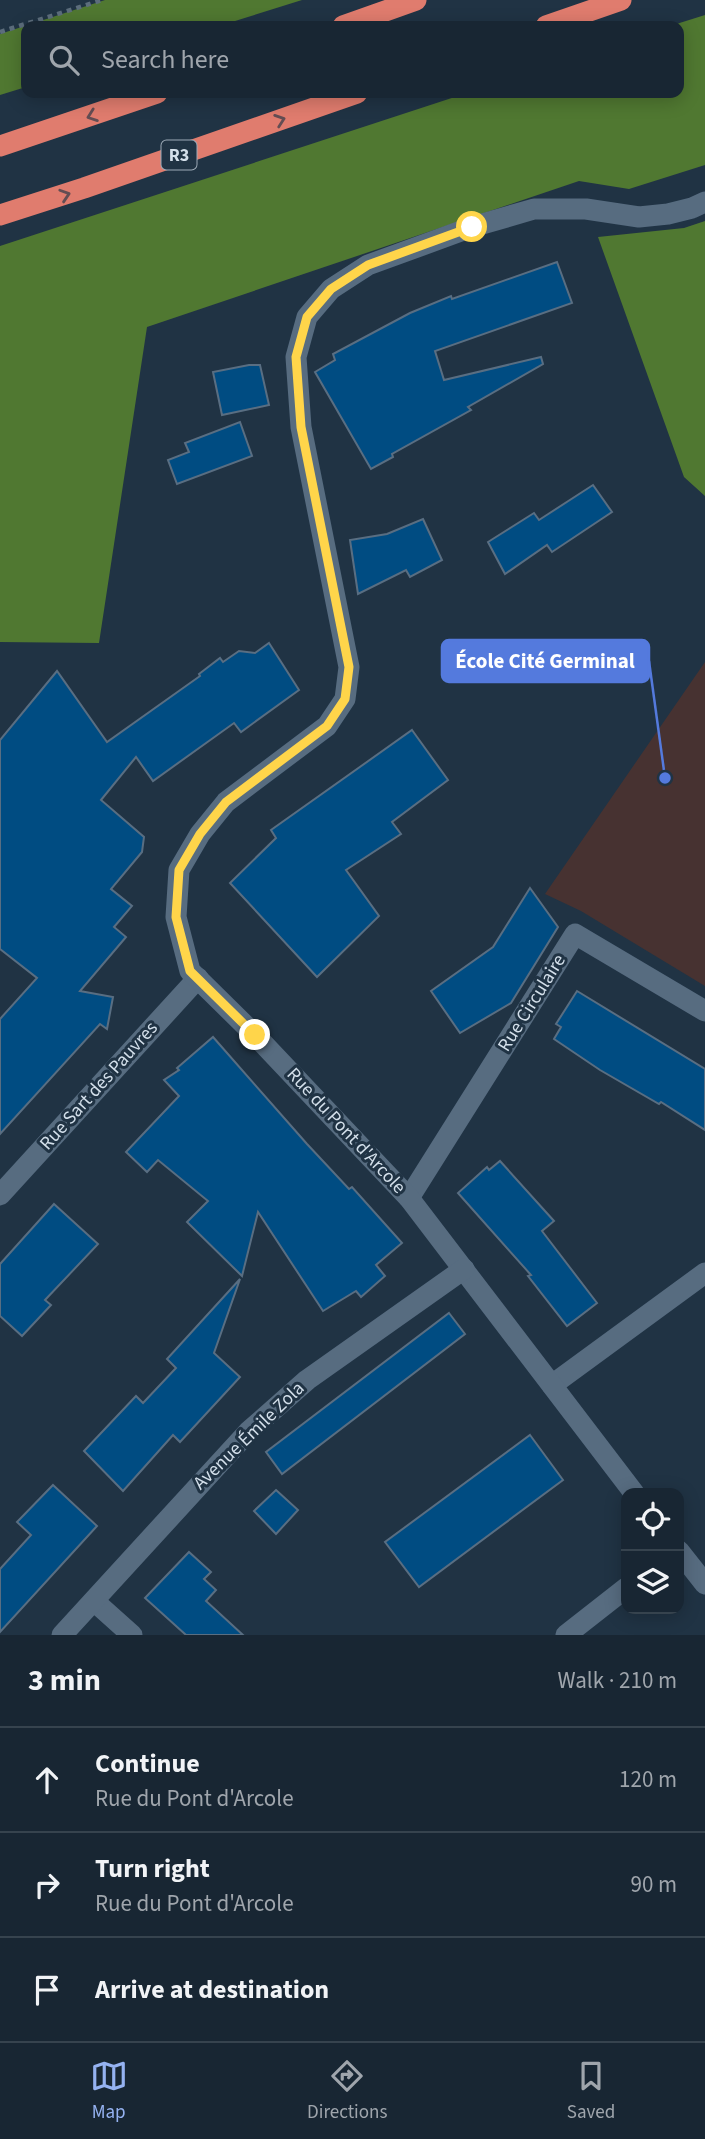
<!DOCTYPE html>
<html lang="en">
<head>
<meta charset="utf-8">
<style>
  :root { --surface:#182633; --page:#212e3b; --text:#f1f3f6; --muted:#9fa5ac; --line:#36434e; --accent:#95b2f1 }
  body { margin:0; font-family:"Source Sans 3",sans-serif; background:var(--page); color:var(--text) }
  .controls { position:absolute; right:21px; bottom:21px; display:grid; overflow:hidden; border-radius:14px; box-shadow:0 4px 18px #0003 }
  .controls button { width:63px; height:63px; display:grid; place-items:center; padding:0; border:0; border-bottom:2px solid var(--line); background:var(--surface); color:var(--text); font:35px sans-serif }
  .stop { position:absolute; width:21px; height:21px; margin:-16px; border:5px solid #ffd54a; border-radius:50%; background:#fff }
  .stop.end { background:#ffd54a; border-color:#fff; box-shadow:0 2px 7px #0008 }
  .list { margin:0; padding:0; list-style:none }
  h2 { display:flex; justify-content:space-between; align-items:center; height:91px; margin:0; padding:0 28px; font-size:30px }
  h2 small { font-size:23px; font-weight:400; color:var(--muted) }
  .list li { display:grid; grid-template-columns:46px 1fr auto; gap:21px; align-items:center; box-sizing:border-box; height:105px; padding:0 28px; border-top:2px solid var(--line) }
  .list b { display:block; font-size:26px; white-space:nowrap }
  .list p { margin:0; font-size:23px; white-space:nowrap; color:var(--muted) }
  .list em { font-size:23px; font-style:normal; color:var(--muted) }
  .icon { flex:none; width:38px; height:38px; fill:none; stroke:currentColor; stroke-width:2; stroke-linecap:round; stroke-linejoin:round }
  .map { position:relative; flex:none; width:705px; height:1635px; overflow:hidden }
  .search { position:absolute; background:var(--surface); box-shadow:0 4px 18px #0003; left:21px; right:21px; top:21px; height:77px; display:flex; align-items:center; gap:18px; box-sizing:border-box; padding:0 24px; border-radius:14px; color:var(--muted); font-size:26px }
  .sheet { height:406px; background:var(--surface) }
  nav { display:flex; justify-content:space-around; align-items:center; box-sizing:border-box; height:98px; border-top:2px solid var(--line); background:var(--surface); font-size:19px; color:var(--muted) }
  nav a { display:grid; justify-items:center; gap:4px }
  nav .on { color:var(--accent) }
  .map>svg:first-child { display:block }
  .education { fill:#473231 }
  .forest { fill:#507831 }
  .building { fill:#004c82; stroke:#596e82; stroke-width:2 }
  .lines { fill:none; stroke-linecap:round; stroke-linejoin:round }
  .path { stroke:#5c6d7c; stroke-width:4.5; stroke-dasharray:5 5; stroke-linecap:butt }
  .street { stroke:#576c80; stroke-width:21 }
  .highway { stroke:#e07c6e; stroke-width:21 }
  .oneway { stroke:#634d53 }
  .route { stroke:#ffd54a; stroke-width:9 }
  .labels { text-anchor:middle; dominant-baseline:central; stroke-width:6; stroke-linejoin:round; paint-order:stroke }
  .shield { fill:#203344; stroke:#9dabb8; stroke-width:2 }
  .shield-label { font-size:18px; font-weight:bold; fill:#d3dfea }
  .street-label { font-size:19px; fill:#d3dfea; stroke:#203344 }
  .leader { fill:none; stroke:#547add; stroke-width:2.5 }
  .callout-dot { fill:#547add; stroke:#203344; stroke-width:2.5 }
  .callout { fill:#547add; stroke:#547add; stroke-width:2.5 }
  .callout-label { font-size:21px; text-anchor:middle; font-weight:bold; fill:#fff }
</style>
</head>
<body>
<div class="map">
<svg width="705" height="1635" viewBox="0 0 705 1635">
  <rect width="100%" height="100%" fill="#203344"/>
  <!-- education -->
  <path class="education" d="M705,662V986L581,911L545,894Z"/>
  <!-- forest -->
  <g class="forest">
    <path d="M105,0H302L219,26H26V87L0,95V34Z"/>
    <path d="M705,15V165L629,189L579,181L147,327L99,643L0,642V246L467,93H679V26H670Z"/>
    <path d="M705,221V496L684,477L598,237L684,228Z"/>
  </g>
  <!-- building -->
  <g class="building">
    <path d="M557,262L572,303L435,351L444,380L541,357L543,364L468,407L471,410L392,454L393,457L371,469L315,372L335,360L333,354L410,313L451,296L452,299Z"/>
    <path d="M249,365H260L269,405L222,415L213,372Z"/>
    <path d="M240,422L252,456L177,484L168,460L189,452L185,443Z"/>
    <path d="M593,485L612,512L552,552L547,545L505,574L488,542L534,513L539,520Z"/>
    <path d="M423,519L442,560L410,577L406,570L358,594L350,540L387,534Z"/>
    <path d="M269,643L299,690L241,732L234,723L153,781L136,757L101,800L144,837L142,852L111,889L132,906L114,927L126,937L80,991L113,997L107,1029L100,1024L0,1134V1019L37,978L0,949V740L57,671L107,742L200,676L199,674L220,658L223,662L239,651L255,653Z"/>
    <path d="M412,730L448,780L392,822L401,834L346,870L379,916L317,977L230,883L276,838L271,830Z"/>
    <path d="M530,888L558,927L511,1003L460,1033L431,991L493,947Z"/>
    <path d="M577,991L705,1069V1130L661,1102L659,1104L600,1070L554,1039L561,1027L556,1024Z"/>
    <path d="M213,1037L307,1144L349,1189L352,1187L402,1243L376,1265L385,1276L361,1297L356,1291L323,1311L258,1212L242,1276L187,1222L208,1201L158,1160L147,1172L126,1152L179,1096L164,1080L179,1070L177,1068Z"/>
    <path d="M500,1161L554,1221L542,1231L597,1303L567,1326L528,1276L531,1275L458,1193L487,1167L489,1170Z"/>
    <path d="M54,1204L98,1244L45,1300L51,1305L22,1336L0,1316V1264Z"/>
    <path d="M240,1279L214,1353L240,1377L180,1442L173,1435L123,1491L84,1451L136,1396L143,1403L176,1368L167,1359Z"/>
    <path d="M449,1313L465,1334L282,1474L266,1452Z"/>
    <path d="M530,1435L563,1480L419,1587L385,1542Z"/>
    <path d="M53,1485L97,1526L0,1632V1569L31,1535L17,1522Z"/>
    <path d="M276,1490L298,1510L276,1534L254,1511Z"/>
    <path d="M189,1552L211,1572L204,1579L216,1590L206,1601L243,1635H186L145,1598Z"/>
  </g>
  <g class="lines">
    <!-- path -->
    <path class="path" d="M0,32L102,0"/>
    <!-- street -->
    <g class="street">
      <path d="M0,1195L198,978"/>
      <path d="M409,1198L575,934L705,1011"/>
      <path d="M552,1385L705,1273"/>
      <path d="M634,1493L409,1198L255,1035L190,971L176,917L179,870L200,834L226,802L327,726L345,699L349,667L301,427L296,357L307,317L331,289L368,265L472,227L534,209H586L639,217L668,214L692,208L705,202"/>
      <path d="M679,1551L705,1584"/>
      <path d="M94,1601L132,1635"/>
      <path d="M62,1635L248,1432L307,1380L464,1269"/>
      <path d="M566,1635L626,1588"/>
    </g>
    <!-- highway -->
    <g class="highway">
      <path d="M343,26L416,0"/>
      <path d="M546,26L621,0"/>
      <path d="M0,146L157,93"/>
      <path d="M0,215L84,188L357,93"/>
    </g>
  </g>
  <!-- one-way arrows -->
  <defs><path id="oneway-chevron" d="M-2-3.5L2.5 0L-2 3.5" fill="none" stroke-width="1.6" stroke-linecap="round" stroke-linejoin="round" transform="scale(1.75)"/></defs>
  <g class="oneway">
    <use href="#oneway-chevron" transform="translate(92 116) rotate(160)"/>
    <use href="#oneway-chevron" transform="translate(280 120) rotate(-19)"/>
    <use href="#oneway-chevron" transform="translate(65 195) rotate(-18)"/>
  </g>
  <g class="lines">
    <!-- route -->
    <path class="route" d="M255,1035L190,971L176,917L179,870L200,834L226,802L327,726L345,699L349,667L301,427L296,357L307,317L331,289L368,265L472,227"/>
  </g>
  <g class="labels">
    <!-- shield labels -->
    <rect class="shield" x="161.5" y="140.5" width="35" height="29" rx="5"/>
    <g class="shield-label">
      <text x="179" y="155">R3</text>
    </g>
    <!-- street labels -->
    <g class="street-label">
      <text transform="translate(532 1003) rotate(-58)">Rue Circulaire</text>
      <text transform="translate(99 1086) rotate(-48)">Rue Sart des Pauvres</text>
      <text transform="translate(346 1131) rotate(47)">Rue du Pont d'Arcole</text>
      <text transform="translate(249 1436) rotate(-44)">Avenue Émile Zola</text>
    </g>
  </g>
  <!-- callouts -->
  <path class="leader" d="M665 778L649 661"/>
  <circle class="callout-dot" cx="665" cy="778" r="7"/>
  <rect class="callout" x="442" y="640" width="207" height="42" rx="7"/>
  <g class="callout-label">
    <text x="545" y="668">École Cité Germinal</text>
  </g>
</svg>
<div class="controls">
<button><svg class="icon" aria-label="locate" viewBox="0 0 24 24"><circle cx="12" cy="12" r="6"/><path d="M12 2v4M12 18v4M2 12h4M18 12h4"/></svg></button>
<button><svg class="icon" aria-label="layers" viewBox="0 0 24 24"><path d="M12 4l9 5-9 5-9-5zM3 14l9 5 9-5"/></svg></button>
</div>
<div class="stop" style="left:472px;top:227px"></div>
<div class="stop end" style="left:255px;top:1035px"></div>
<div class="search"><svg class="icon" aria-label="search" viewBox="0 0 24 24"><circle cx="10" cy="10" r="6"/><path d="M15 15l6 6"/></svg>Search here</div>
</div>
<section class="sheet">
<h2>3 min<small>Walk · 210 m</small></h2>
<ul class="list">
<li><svg class="icon" aria-label="ahead" viewBox="0 0 24 24"><path d="M12 20V5M6 11l6-6 6 6"/></svg><div><b>Continue</b><p>Rue du Pont d'Arcole</p></div><em>120 m</em></li>
<li><svg class="icon" aria-label="right" viewBox="0 0 24 24"><path d="M7 20v-9h11M14 6l5 5-5 5"/></svg><div><b>Turn right</b><p>Rue du Pont d'Arcole</p></div><em>90 m</em></li>
<li><svg class="icon" aria-label="arrive" viewBox="0 0 24 24"><path d="M6 21V4h12l-3 4 3 4H6"/></svg><div><b>Arrive at destination</b></div></li>
</ul>
</section>
<nav>
<a class="on"><svg class="icon" aria-label="map" viewBox="0 0 24 24"><path d="M3 6l6-2 6 2 6-2v14l-6 2-6-2-6 2zM9 4v14M15 6v14"/></svg>Map</a>
<a><svg class="icon" aria-label="directions" viewBox="0 0 24 24"><path d="M12 3l9 9-9 9-9-9zM9 14v-3h6M13 9l2 2-2 2"/></svg>Directions</a>
<a><svg class="icon" aria-label="saved" viewBox="0 0 24 24"><path d="M7 4h10v16l-5-4-5 4z"/></svg>Saved</a>
</nav>
</body>
</html>
